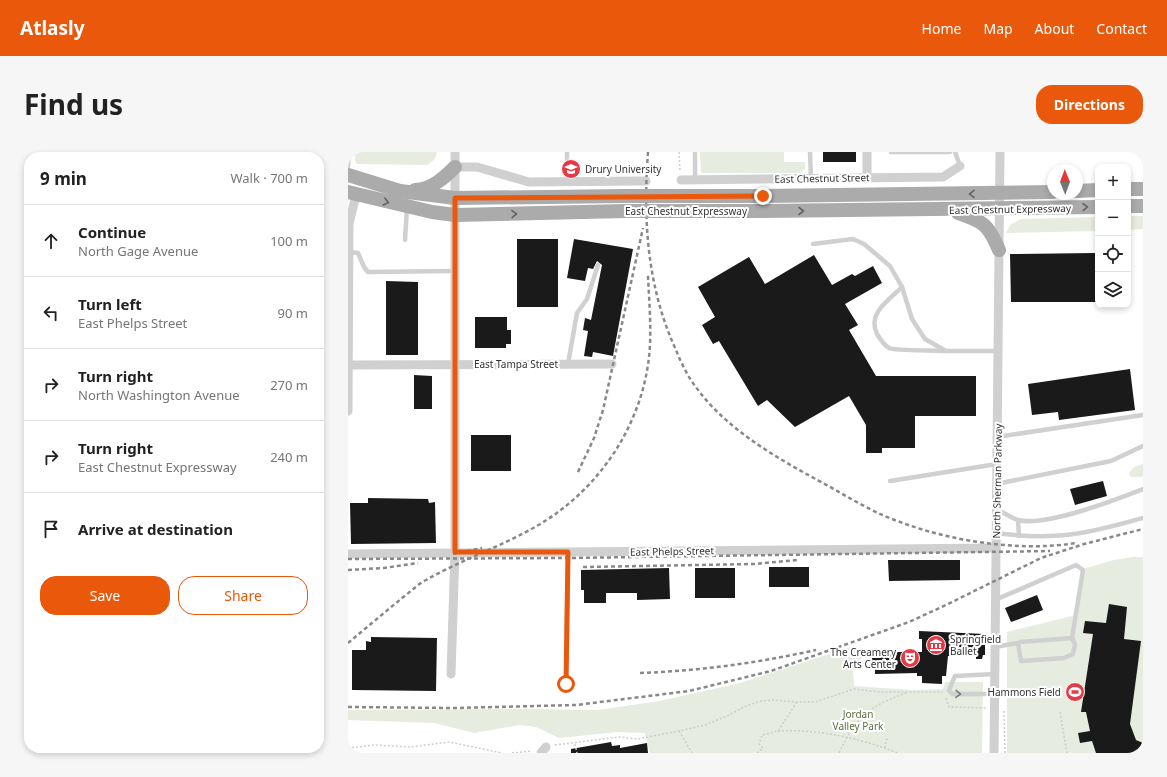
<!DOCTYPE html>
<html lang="en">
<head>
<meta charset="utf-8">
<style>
  :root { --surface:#fff; --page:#f6f6f6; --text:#222; --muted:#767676; --line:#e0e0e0; --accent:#ea580c }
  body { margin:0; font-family:"Noto Sans",sans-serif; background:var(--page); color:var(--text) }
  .controls { position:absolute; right:12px; top:12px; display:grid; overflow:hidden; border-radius:8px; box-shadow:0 2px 6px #0003 }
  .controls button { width:36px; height:36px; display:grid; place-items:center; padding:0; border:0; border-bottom:1px solid var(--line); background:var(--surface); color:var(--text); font:20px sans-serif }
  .compass { position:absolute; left:699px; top:12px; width:36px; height:36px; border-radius:50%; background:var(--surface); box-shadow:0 2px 6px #0003; rotate:359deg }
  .stop { position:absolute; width:12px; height:12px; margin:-9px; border:3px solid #ea580c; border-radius:50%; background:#fff }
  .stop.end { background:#ea580c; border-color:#fff; box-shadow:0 1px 4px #0008 }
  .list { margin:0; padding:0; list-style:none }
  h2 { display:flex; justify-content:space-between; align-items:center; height:52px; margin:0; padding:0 16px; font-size:17px }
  h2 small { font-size:13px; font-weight:400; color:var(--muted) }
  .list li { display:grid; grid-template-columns:26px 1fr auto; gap:12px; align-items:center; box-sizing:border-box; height:72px; padding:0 16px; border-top:1px solid var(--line) }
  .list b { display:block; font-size:15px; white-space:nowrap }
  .list p { margin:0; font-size:13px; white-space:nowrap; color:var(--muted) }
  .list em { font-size:13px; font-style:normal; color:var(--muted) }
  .actions { display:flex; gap:8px; padding:12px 16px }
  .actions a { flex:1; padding:9px 0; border:1px solid var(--accent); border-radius:16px; text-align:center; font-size:14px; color:var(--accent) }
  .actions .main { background:var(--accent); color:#fff }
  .icon { flex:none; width:22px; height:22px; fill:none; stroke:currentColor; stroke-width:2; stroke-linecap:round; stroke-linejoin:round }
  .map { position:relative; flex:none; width:795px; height:601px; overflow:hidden; border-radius:16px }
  header { display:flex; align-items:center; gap:24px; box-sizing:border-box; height:56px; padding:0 20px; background:var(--accent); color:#fff }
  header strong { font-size:19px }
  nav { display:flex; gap:22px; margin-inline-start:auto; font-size:14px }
  .intro { display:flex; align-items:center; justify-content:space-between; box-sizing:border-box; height:96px; padding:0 24px }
  h1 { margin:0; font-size:28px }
  .button { padding:10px 18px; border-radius:16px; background:var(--accent); color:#fff; font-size:14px; font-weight:700 }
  main { display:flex; gap:24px; padding:0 24px }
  aside { flex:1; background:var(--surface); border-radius:16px; box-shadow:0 2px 6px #0003 }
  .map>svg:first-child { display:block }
  .green { fill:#e6ecdf }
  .building { fill:#1a1a1a }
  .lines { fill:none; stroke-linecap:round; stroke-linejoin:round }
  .path { stroke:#cdcdcd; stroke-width:1.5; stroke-dasharray:2 2; stroke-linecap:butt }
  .service { stroke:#d0d0d0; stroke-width:4.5 }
  .minor { stroke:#d0d0d0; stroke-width:9 }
  .primary { stroke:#ababab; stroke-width:14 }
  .rail { stroke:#888; stroke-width:2.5; stroke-dasharray:4 3; stroke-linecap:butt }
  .primary-bridge { stroke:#ababab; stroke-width:14 }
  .oneway { stroke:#636363 }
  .oneway2 { stroke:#7a7a7a }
  .route { stroke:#ea580c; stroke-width:5 }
  .labels { text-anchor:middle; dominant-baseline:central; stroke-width:4; stroke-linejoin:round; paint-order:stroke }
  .poi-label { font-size:10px; fill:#333; stroke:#fff; text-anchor:start }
  .street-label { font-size:10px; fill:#333; stroke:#fff }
  .park-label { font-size:10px; fill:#56703f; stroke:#fff }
</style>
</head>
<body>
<header>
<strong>Atlasly</strong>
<nav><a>Home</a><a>Map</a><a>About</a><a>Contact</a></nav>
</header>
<div class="intro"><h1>Find us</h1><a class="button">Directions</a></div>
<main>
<aside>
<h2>9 min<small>Walk · 700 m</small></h2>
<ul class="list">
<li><svg class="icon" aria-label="ahead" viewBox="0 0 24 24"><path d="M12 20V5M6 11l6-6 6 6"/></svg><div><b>Continue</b><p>North Gage Avenue</p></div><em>100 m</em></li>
<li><svg class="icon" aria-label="left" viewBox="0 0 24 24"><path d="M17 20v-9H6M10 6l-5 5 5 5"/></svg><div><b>Turn left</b><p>East Phelps Street</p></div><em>90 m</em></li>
<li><svg class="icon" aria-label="right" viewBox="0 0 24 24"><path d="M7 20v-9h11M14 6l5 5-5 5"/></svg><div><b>Turn right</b><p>North Washington Avenue</p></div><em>270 m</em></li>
<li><svg class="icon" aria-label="right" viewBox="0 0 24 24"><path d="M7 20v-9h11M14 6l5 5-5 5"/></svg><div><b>Turn right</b><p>East Chestnut Expressway</p></div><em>240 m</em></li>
<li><svg class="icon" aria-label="arrive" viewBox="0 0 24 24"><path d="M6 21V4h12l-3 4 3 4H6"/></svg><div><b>Arrive at destination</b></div></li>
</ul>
<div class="actions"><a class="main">Save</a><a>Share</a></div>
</aside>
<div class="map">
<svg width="795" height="601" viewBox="0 0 795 601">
  <rect width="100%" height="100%" fill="#fff"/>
  <!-- green -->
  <g class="green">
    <path d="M7,0H89C88,7 84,10 79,13L9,12L7,9Z"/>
    <path d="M352,0H436V10H457V17L452,21H354L353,19Z"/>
    <path d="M780,64H795V77L780,78Z"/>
    <path d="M750,65V79L658,81L663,72L673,67Z"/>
    <path d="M795,312V325H783L781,321L786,315Z"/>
    <path d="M785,405H795V601H659V480L728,463L735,417L766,408Z"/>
    <path d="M506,494L514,505L505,519L506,534L564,538L595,537L597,530H635L634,601H302L297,581L270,580L211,586L188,575L172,573L126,581L86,571L0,568V558L174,557L250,558L311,549L392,531Z"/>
  </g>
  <!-- building -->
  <g class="building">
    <rect x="475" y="0" width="33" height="10"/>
    <rect x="169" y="87" width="41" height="68"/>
    <path d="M226,87L285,97L265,204L245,200L244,205L236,204L240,179L235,178L237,166L243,168L254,113L249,109L245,117L240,116L237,129L219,126Z"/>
    <path d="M747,101L748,150H663L662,102Z"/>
    <path d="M466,103L484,133L504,122L507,124L525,114L534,131L497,152L510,173L501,178L528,224H628V264H567V296H534V301H518V273L501,244L447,275L419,248L410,254L371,189L365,192L354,173L367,165L350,135L401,105L417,132Z"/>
    <path d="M38,129L70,130V203H38Z"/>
    <path d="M127,165H159V178H163V192H158V196H127Z"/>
    <path d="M782,217L787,258L711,268L710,260L684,263L680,232Z"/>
    <path d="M66,223L84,224V257H66Z"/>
    <rect x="123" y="283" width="40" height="36"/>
    <path d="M755,329L759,344L727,353L722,337Z"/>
    <path d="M20,346L80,347L81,351L87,350L88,391L3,392L2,351H20Z"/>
    <path d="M540,408H612V428L541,429Z"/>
    <rect x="421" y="415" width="40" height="20"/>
    <path d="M321,416L322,447L289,448V441H258V451H236V438H233V418Z"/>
    <rect x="347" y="416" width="40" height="30"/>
    <path d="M689,443L695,458L663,470L657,456Z"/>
    <path d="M761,452L779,455L776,487L793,489L782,572L788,588L795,591V601H748L744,589L732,591L730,581L742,579L738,560H733L745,482L735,481L737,469L758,471Z"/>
    <path d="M571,479L637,482V503H635L634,507H628V503L600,504L598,524H594V532L574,531V524H569V521L527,522V513H524V504H532V500H574V487H571Z"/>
    <path d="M23,485L89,486L88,539L4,538V498H18V489L23,490Z"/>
    <path d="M263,590L264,594L272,593V596L299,591L300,601H223V597Z"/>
  </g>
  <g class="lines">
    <!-- path -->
    <g class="path">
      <path d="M331,0L332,20"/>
      <path d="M598,546L601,555L638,556"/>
      <path d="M656,559L657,601"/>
      <path d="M712,560L719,601"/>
      <path d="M331,579L344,601"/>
      <path d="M430,579C472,577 511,586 550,601"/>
      <path d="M227,592L229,601"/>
      <path d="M207,593L271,585L290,587L331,579L357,573L379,564L398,554L413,549L425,548L449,550H467L506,537L532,540H595"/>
      <path d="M0,596L27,593L61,595L101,590L154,601"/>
      <path d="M537,596L538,588L541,586"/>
      <path d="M164,601L184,599"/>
      <path d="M409,601L415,596L411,592L414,583L430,579L449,550"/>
      <path d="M491,601C508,565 521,554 558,541"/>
    </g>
    <!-- service -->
    <g class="service">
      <path d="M347,0V28"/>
      <path d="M462,0L463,26"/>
      <path d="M543,0H602"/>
      <path d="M607,0L612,14"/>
      <path d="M0,15L1,0"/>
      <path d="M219,29V0"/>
      <path d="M57,88L59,56"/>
      <path d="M465,92L505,87L516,92L542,114L554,135L564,167L577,187L598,199H650"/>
      <path d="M1,100L10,101L16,115L20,120L106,119"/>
      <path d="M554,135C541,148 519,161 529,182C532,187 536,193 541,196C547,199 587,198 597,199"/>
      <path d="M220,212L229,161L239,147L250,113"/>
      <path d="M649,285L795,263"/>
      <path d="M542,329L649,312"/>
      <path d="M648,332L763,309L795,294"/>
      <path d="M648,357C655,360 663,366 670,368C698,375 767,348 795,337"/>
      <path d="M670,368L671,384"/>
      <path d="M648,381C707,389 739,382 795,366"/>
      <path d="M647,448L728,413L735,418L724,486"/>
      <path d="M647,495L670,491L672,490L724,486L727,492L725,502L716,506L673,509L670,491"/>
      <path d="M218,532L220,400"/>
      <path d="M647,542H604L601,538L607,524L647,522"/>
    </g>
    <!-- minor -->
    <g class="minor">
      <path d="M519,0V26"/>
      <path d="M107,15H129L181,30L298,29"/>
      <path d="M333,28L595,25L612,14"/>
      <path d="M0,213L264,212"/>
      <path d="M0,259L1,72L8,43"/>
      <path d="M0,402L648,396"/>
      <path d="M103,522L107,400V0"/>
      <path d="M193,601L198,595"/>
      <path d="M646,601L652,0"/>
    </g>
    <!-- primary -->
    <g class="primary">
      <path d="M0,23L52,39L107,46L277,44"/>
      <path d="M780,37H795"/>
      <path d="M67,38C84,37 96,26 107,15"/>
      <path d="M729,39L750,38"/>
      <path d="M0,40L84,60L107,63L278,59"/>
      <path d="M415,44L705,40"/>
      <path d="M780,54H795"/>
      <path d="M415,59L750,55"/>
      <path d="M610,61C636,70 640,72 651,98"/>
    </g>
    <!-- rail -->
    <g class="rail">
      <path d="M300,0C295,68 299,135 328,198C332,208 337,219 343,228C371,271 417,299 462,324C485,336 507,350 530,361C587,387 666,401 728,391"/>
      <path d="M230,320L246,286L255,258L295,76"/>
      <path d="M105,402L134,396"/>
      <path d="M0,407L220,406L702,399"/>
      <path d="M235,415L406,412L449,408"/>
      <path d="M0,418L36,416L70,411"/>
      <path d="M0,491C18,476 36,461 54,446C62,440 69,433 78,428C113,408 152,395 187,375C249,340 293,276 301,205C304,178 301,150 300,123"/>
      <path d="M292,521C351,519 409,511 468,498"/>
      <path d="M0,555L107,556L228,553L341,539L423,519L561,470L598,453L693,406L736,392L795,377"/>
    </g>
    <!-- primary-bridge -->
    <g class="primary-bridge">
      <path d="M277,44H415"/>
      <path d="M278,59H415"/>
    </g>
  </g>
  <!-- one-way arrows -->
  <defs><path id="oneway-chevron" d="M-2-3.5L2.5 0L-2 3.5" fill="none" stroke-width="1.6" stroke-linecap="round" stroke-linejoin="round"/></defs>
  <g class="oneway">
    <use href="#oneway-chevron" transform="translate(624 42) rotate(179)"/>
    <use href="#oneway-chevron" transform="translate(38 50) rotate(13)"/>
    <use href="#oneway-chevron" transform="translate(737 55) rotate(-1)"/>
    <use href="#oneway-chevron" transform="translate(453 59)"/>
    <use href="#oneway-chevron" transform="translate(166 62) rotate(-1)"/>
  </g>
  <use class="oneway2" href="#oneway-chevron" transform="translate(610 542) rotate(2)"/>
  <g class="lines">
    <!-- route -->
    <path class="route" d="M218,532L220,400H107V46L415,44"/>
  </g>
  <!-- icons -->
  <defs>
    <g id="university-disc" transform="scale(1)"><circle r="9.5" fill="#e63946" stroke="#fff"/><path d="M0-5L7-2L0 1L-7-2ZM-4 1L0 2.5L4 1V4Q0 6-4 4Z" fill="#fff"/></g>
    <g id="museum-disc" transform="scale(1)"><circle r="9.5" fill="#e63946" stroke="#fff"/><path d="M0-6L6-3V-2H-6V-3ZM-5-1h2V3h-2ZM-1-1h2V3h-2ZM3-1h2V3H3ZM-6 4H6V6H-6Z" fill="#fff"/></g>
    <g id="theatre-disc" transform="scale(1)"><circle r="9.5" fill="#e63946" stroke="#fff"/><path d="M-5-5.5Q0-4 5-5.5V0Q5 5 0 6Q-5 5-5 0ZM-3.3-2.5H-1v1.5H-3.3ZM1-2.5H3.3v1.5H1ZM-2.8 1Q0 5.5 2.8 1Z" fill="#fff"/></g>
    <g id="stadium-disc" transform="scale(1)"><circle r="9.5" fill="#e63946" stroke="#fff"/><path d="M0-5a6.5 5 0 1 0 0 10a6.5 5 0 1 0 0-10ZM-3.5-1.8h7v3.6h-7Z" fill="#fff"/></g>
  </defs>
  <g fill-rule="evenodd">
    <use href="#university-disc" x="223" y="17"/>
    <use href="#museum-disc" x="588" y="493"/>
    <use href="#theatre-disc" x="562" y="506"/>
    <use href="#stadium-disc" x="727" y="540"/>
  </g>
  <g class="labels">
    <!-- poi labels -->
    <g class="poi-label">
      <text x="237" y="17">Drury University</text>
      <text x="602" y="487">Springfield<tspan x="602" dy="12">Ballet</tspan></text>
      <text x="548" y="500" text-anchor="end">The Creamery<tspan x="548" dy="12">Arts Center</tspan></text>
      <text x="713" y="540" text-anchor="end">Hammons Field</text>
    </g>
    <!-- street labels -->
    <g class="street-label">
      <text transform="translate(474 26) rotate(-1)">East Chestnut Street</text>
      <text transform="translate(662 57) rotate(-1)">East Chestnut Expressway</text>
      <text x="338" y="59">East Chestnut Expressway</text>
      <text x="168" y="212">East Tampa Street</text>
      <text transform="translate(649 329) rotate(-89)">North Sherman Parkway</text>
      <text transform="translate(324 399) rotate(-1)">East Phelps Street</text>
    </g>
    <!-- park labels -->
    <g class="park-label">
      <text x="510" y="562">Jordan<tspan x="510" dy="12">Valley Park</tspan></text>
    </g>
  </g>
</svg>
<div class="controls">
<button>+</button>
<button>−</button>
<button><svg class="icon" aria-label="locate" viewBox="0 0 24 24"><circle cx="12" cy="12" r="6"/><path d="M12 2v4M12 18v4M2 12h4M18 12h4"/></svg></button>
<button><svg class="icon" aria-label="layers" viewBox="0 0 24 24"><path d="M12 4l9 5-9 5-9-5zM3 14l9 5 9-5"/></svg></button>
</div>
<svg class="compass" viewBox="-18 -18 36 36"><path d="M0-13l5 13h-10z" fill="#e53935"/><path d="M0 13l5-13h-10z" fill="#767676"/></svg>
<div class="stop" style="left:218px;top:532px"></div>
<div class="stop end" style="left:415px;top:44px"></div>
</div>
</main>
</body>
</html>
